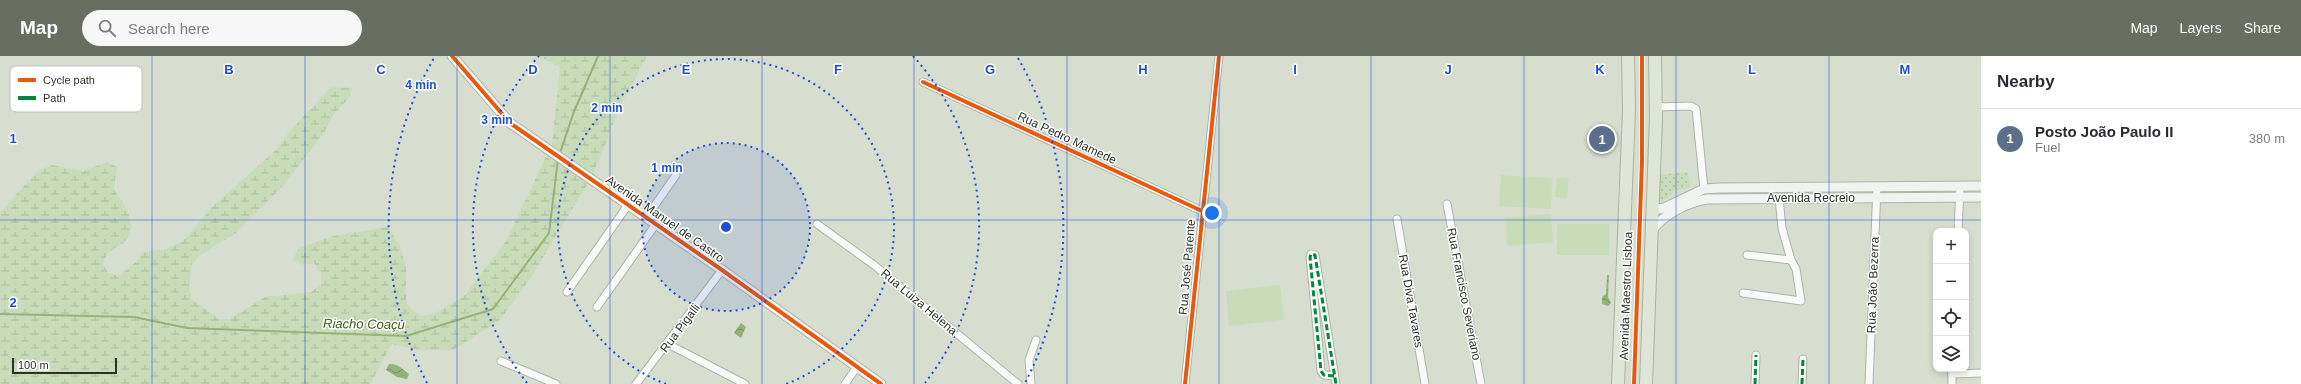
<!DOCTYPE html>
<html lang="en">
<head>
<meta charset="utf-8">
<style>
  :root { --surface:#fff; --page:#f7f7f7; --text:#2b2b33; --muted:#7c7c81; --line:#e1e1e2; --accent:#686e62 }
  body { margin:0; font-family:Arial,sans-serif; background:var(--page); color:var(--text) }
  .controls { position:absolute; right:12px; bottom:12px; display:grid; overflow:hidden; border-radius:8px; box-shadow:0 2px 6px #0003 }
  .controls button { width:36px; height:36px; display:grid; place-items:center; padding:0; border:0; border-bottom:1px solid var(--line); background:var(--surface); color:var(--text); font:20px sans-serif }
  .scale { position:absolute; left:12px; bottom:10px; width:105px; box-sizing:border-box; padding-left:4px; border:2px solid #2c3127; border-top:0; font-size:11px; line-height:14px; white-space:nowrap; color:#2c3127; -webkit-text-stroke:3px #fff; paint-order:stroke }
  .you { position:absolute; left:1212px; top:157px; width:14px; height:14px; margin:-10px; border:3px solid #fff; border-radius:50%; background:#1a73e8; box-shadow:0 0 0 6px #1a73e833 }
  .badge { display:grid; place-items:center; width:26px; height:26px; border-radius:50%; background:var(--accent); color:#fff; font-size:13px; font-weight:700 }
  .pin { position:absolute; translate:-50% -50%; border:2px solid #fff; box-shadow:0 1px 4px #0006 }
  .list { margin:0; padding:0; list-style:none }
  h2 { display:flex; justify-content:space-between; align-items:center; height:52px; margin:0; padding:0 16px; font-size:17px }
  h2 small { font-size:13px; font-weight:400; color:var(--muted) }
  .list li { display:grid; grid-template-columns:26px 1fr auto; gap:12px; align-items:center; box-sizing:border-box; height:60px; padding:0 16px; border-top:1px solid var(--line) }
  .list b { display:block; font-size:15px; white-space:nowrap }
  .list p { margin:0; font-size:13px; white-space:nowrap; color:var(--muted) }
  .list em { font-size:13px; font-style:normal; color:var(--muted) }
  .icon { flex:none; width:22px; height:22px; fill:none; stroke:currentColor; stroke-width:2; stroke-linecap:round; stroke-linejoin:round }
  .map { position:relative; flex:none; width:1981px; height:328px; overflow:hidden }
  header { display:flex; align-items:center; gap:24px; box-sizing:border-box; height:56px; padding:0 20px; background:var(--accent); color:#fff }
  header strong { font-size:19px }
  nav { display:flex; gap:22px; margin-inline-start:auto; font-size:14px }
  .search { width:280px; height:36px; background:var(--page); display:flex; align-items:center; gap:10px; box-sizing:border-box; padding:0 14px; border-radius:22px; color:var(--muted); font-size:15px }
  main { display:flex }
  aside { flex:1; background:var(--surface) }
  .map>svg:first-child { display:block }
  .grass { fill:url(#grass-dots) }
  .wetland { fill:url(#wetland-marsh) }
  .pitch { fill:#c9dcb9 }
  .water { fill:url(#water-waves) }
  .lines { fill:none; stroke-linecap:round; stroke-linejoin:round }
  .stream { stroke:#95b379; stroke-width:2 }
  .street-casing { stroke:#aeb4a8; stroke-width:9 }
  .secondary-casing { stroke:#aeb4a8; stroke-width:11 }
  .highway-casing { stroke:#a9b2a0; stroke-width:14 }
  .street { stroke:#f9faf8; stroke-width:7 }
  .secondary { stroke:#f0f3ef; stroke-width:9 }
  .highway { stroke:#dfe6d8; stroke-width:12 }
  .quiet { stroke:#00873e; stroke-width:3; stroke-dasharray:6 3; stroke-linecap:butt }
  .cycleway-casing { stroke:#fff; stroke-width:6 }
  .cycleway { stroke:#e8590c; stroke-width:4 }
  .grid { fill:none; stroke:#1d4ed8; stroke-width:1; stroke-opacity:0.55 }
  .ring { fill:none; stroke:#1d4ed8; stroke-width:2; stroke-dasharray:2 4 }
  .labels { text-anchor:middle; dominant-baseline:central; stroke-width:3; stroke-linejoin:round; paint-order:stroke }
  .street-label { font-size:12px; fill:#2c3127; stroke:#fff }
  .water-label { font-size:13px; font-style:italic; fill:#3c600b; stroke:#fff }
  .key { fill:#fff; stroke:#c0c1be; stroke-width:1 }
  .key-label { font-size:11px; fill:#2c3127 }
  .grid-label { font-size:13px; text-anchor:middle; font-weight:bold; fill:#1d4ed8; stroke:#fff; stroke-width:3; stroke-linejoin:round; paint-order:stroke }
  .centre { fill:#1d4ed8; stroke:#fff; stroke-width:2 }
  .ring-label { font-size:12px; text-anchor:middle; font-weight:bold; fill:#1d4ed8; stroke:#fff; stroke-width:3; stroke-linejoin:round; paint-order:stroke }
</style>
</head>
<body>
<header>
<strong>Map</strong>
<div class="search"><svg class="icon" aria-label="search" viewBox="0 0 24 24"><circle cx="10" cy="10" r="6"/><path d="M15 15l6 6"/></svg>Search here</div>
<nav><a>Map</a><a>Layers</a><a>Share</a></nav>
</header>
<main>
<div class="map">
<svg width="1981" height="328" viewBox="0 0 1981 328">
  <defs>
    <pattern id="grass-dots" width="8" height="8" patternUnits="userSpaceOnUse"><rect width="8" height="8" fill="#c9dcb9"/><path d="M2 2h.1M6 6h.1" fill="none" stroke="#adbd9f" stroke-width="1.8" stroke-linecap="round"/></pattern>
    <pattern id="wetland-marsh" width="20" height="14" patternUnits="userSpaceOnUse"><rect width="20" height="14" fill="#c9dcb9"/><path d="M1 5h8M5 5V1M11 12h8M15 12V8" fill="none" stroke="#adbd9f"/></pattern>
    <pattern id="water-waves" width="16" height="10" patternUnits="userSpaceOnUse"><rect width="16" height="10" fill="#95b379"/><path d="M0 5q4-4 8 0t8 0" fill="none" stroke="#7a9263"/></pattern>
  </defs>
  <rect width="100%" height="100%" fill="#d7ded0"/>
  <!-- grass -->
  <path class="grass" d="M1688,116L1690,132L1675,134L1668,142L1661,146L1658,142L1659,119Z"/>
  <!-- wetland -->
  <path class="wetland" d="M539,0H647L621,48L593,119L530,223L500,264L453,294H418L392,288L370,328H0V156L39,114L52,109L84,115L107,106L117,111L114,134C124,147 140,170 125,185C115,195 109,191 103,207L108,217L119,220L136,206L142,196L164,194L183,185L213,150L276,94L290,75L331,31L353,32L349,42L334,58L323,78L283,130L236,177L199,200L192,208L189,232L192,243L219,263H230L265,241L311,236L321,228V218L314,207L302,209L293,203L299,192L333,180L388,171L400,190L406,211V246L413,255L423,260L434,258L464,240L506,185L552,88L560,11Z"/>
  <!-- pitch -->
  <g class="pitch">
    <path d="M1501,119L1552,122L1551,153L1499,150Z"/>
    <path d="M1557,122H1569L1567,142L1555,141Z"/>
    <path d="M1551,158L1553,186L1507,190L1505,161Z"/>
    <rect x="1557" y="168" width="52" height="31"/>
    <path d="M1280,229L1284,264L1229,270L1226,235Z"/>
  </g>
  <!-- water -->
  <g class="water">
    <path d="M1607,219H1609L1608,241L1611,247L1608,250L1602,248V241L1606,238Z"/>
    <path d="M741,267L746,271L741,282L734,277Z"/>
    <path d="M389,308C397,307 403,313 409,318L407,323L397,321L386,314Z"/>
  </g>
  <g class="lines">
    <!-- stream -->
    <g class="stream">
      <path d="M560,97L573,58L598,0"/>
      <path d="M0,258L134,261L187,272L406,280L493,253L549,177L558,103"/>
    </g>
    <!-- street casing -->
    <g class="street-casing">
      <g id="street">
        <path d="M923,26L1202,155"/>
        <path d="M1656,51L1691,50L1696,53L1704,133"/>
        <path d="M1447,148L1481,328"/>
        <path d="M646,162L676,119"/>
        <path d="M1397,163L1425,328"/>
        <path d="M817,168L874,209L1018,328"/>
        <path d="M1958,175L1960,130"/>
        <path d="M1747,199L1791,204"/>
        <path d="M567,236L628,149"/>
        <path d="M1743,237L1801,245L1796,213L1791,204L1782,172L1779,142"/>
        <path d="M597,251L656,168"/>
        <path d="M668,288L745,328"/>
        <path d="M501,305L556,328"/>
        <path d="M1952,318L1981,317"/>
        <path d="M1334,320L1324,319L1321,315L1310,201L1311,198L1315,199L1336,328"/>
        <path d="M636,328L722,214"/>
        <path d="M845,328L857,311"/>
        <path d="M1031,328L1029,304L1036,284"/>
        <path d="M1185,328L1219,0"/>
        <path d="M1755,328L1756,299"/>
        <path d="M1802,328L1803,303"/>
        <path d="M1869,328L1877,130"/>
        <path d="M1952,328V314"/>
      </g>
    </g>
    <!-- secondary casing -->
    <g class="secondary-casing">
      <g id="secondary">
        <path d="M452,0L510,67L722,214L881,328"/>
        <path d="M1653,154L1664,152L1704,133L1720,132L1981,130"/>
        <path d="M1652,175C1663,158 1688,146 1707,143L1981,141"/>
      </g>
    </g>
    <!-- highway casing -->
    <g class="highway-casing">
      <g id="highway">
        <path d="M1618,328L1629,54L1628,0"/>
        <path d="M1646,328L1656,62L1655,0"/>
      </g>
    </g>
    <!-- street -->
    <use href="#street" class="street"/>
    <!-- secondary -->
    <use href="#secondary" class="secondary"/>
    <!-- highway -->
    <use href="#highway" class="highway"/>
    <!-- quiet -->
    <g class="quiet">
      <path d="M1334,320L1324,319L1321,315L1310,201L1311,198L1315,199L1336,328"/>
      <path d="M1755,328L1756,299"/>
      <path d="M1802,328L1803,303"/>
    </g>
    <!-- cycleway casing -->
    <g class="cycleway-casing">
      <g id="cycleway">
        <path d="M452,0L510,67L722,214L881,328"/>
        <path d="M923,26L1202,155"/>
        <path d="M1185,328L1219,0"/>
        <path d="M1634,328L1642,105V0"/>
      </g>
    </g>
    <!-- cycleway -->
    <use href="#cycleway" class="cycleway"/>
  </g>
  <!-- grid -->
  <path class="grid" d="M152,0V328M305,0V328M457,0V328M610,0V328M762,0V328M914,0V328M1067,0V328M1219,0V328M1371,0V328M1524,0V328M1676,0V328M1829,0V328M0,164H1981"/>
  <!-- distance rings -->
  <circle cx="726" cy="171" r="84" fill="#1d4ed8" fill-opacity=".12"/>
  <g class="ring">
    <circle cx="726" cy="171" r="84"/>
    <path d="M666 328A168 168 0 1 1 786 328"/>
    <path d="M527 327A253 253 0 0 1 539 0M913 0A253 253 0 0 1 925 327"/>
    <path d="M427 327A337 337 0 0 1 434 2M1018 2A337 337 0 0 1 1025 327"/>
  </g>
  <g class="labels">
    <!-- street labels -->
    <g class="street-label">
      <text transform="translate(1067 82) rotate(25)">Rua Pedro Mamede</text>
      <text x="1811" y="142">Avenida Recreio</text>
      <text transform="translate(665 163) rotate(35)">Avenida Manuel de Castro</text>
      <text transform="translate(1187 211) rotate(-85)">Rua José Parente</text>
      <text transform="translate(1873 229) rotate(-88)">Rua João Bezerra</text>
      <text transform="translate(1464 238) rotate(79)">Rua Francisco Severiano</text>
      <text transform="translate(1626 240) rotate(-88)">Avenida Maestro Lisboa</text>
      <text transform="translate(1411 245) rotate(80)">Rua Diva Tavares</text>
      <text transform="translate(919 246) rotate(40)">Rua Luiza Helena</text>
      <text transform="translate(680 272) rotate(-53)">Rua Pigalli</text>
    </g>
    <!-- water labels -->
    <g class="water-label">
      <text transform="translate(364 268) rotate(1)">Riacho Coaçu</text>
    </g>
  </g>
  <!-- legend -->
  <rect x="10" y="10" width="132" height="46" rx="6" class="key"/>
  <rect x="18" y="22" width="18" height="4" fill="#e8590c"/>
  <rect x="18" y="40" width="18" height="4" fill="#00873e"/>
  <g class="key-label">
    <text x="43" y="28">Cycle path</text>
    <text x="43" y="46">Path</text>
  </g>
  <g class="grid-label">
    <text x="229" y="18">B</text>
    <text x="381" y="18">C</text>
    <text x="533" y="18">D</text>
    <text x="686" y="18">E</text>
    <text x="838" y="18">F</text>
    <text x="990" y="18">G</text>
    <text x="1143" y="18">H</text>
    <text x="1295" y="18">I</text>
    <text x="1448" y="18">J</text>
    <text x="1600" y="18">K</text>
    <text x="1752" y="18">L</text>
    <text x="1905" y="18">M</text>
    <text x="13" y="87">1</text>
    <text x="13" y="251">2</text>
  </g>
  <circle cx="726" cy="171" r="6" class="centre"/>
  <g class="ring-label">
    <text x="421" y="33">4 min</text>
    <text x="607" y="56">2 min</text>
    <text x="497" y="68">3 min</text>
    <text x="667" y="116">1 min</text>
  </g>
</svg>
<div class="controls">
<button>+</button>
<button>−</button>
<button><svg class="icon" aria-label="locate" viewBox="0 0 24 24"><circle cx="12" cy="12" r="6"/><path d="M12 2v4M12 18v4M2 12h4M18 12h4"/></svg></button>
<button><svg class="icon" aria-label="layers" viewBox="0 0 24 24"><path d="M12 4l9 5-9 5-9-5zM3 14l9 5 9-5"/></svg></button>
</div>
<div class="scale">100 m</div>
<div class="you"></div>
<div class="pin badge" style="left:1602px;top:83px;background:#5c6f8a">1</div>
</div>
<aside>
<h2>Nearby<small></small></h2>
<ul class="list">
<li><span class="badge" style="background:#5c6f8a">1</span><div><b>Posto João Paulo II</b><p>Fuel</p></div><em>380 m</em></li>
</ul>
</aside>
</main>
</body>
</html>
